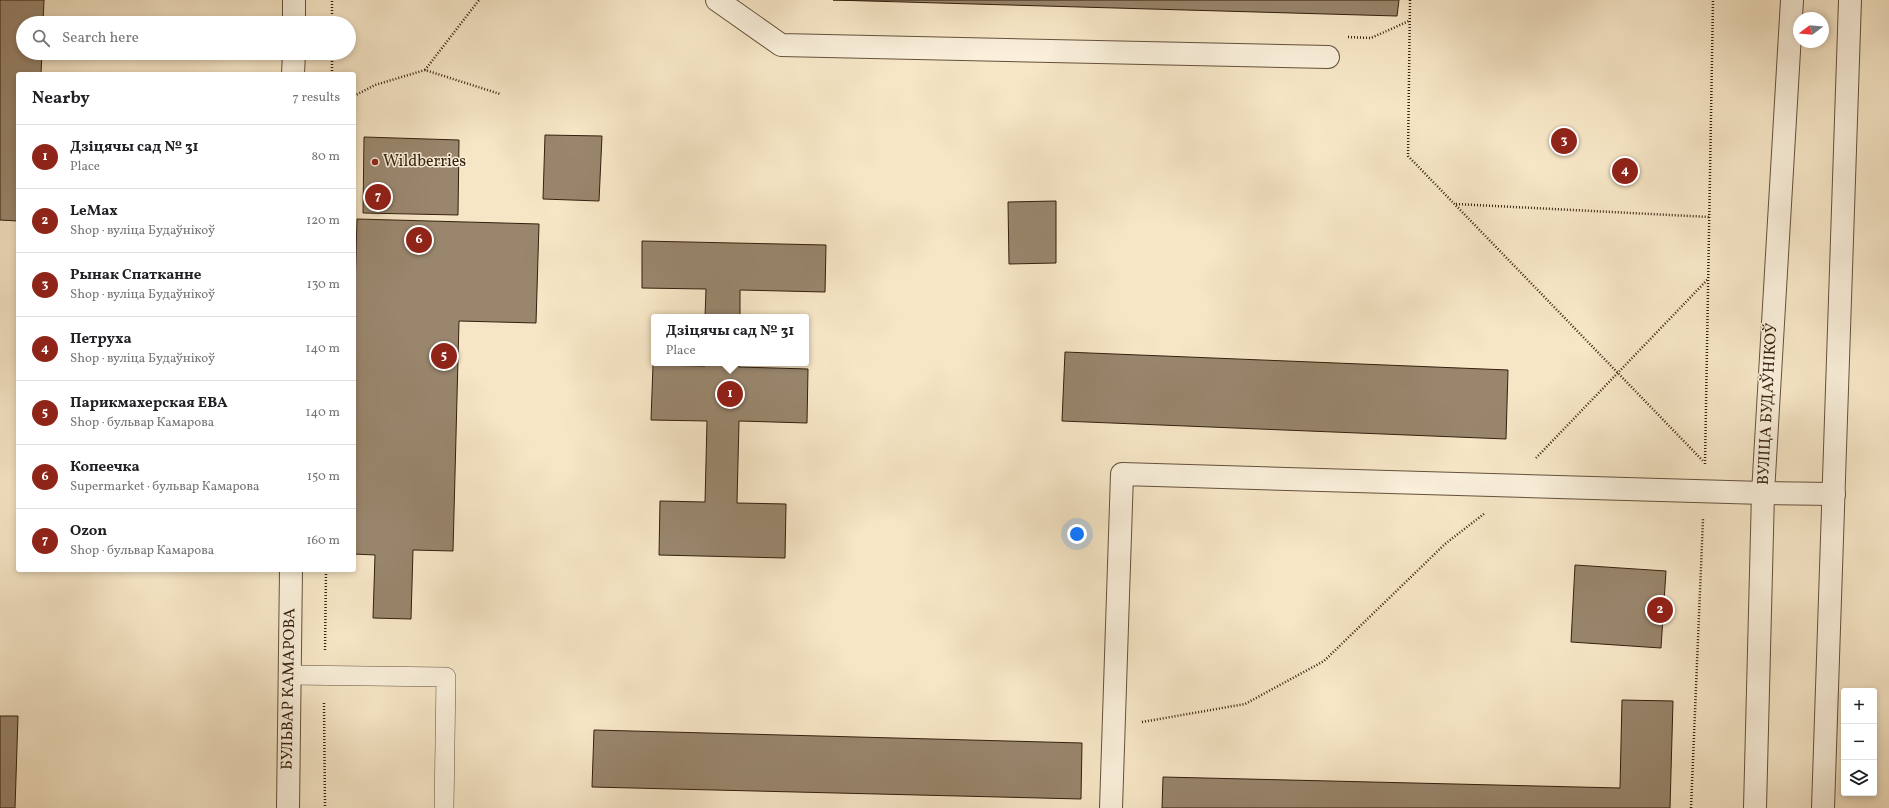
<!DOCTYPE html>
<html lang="en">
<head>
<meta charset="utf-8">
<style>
  :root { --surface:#fff; --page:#f2f2f2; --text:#202124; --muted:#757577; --line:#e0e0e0; --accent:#8f2418 }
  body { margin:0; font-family:Vollkorn,serif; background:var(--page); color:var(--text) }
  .controls { position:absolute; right:12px; bottom:12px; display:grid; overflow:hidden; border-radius:4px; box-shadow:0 2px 6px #0003 }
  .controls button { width:36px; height:36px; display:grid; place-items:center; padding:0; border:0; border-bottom:1px solid var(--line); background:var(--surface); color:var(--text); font:20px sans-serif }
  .compass { position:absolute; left:1793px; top:12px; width:36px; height:36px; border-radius:50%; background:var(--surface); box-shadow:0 2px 6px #0003; rotate:254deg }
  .you { position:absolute; left:1077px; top:534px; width:14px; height:14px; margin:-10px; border:3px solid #fff; border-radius:50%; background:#1a73e8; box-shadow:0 0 0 6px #1a73e833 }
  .badge { display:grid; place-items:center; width:26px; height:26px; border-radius:50%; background:var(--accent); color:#fff; font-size:13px; font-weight:700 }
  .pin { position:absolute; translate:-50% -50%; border:2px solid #fff; box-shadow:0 1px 4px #0006 }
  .popup { position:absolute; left:651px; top:314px; width:158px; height:52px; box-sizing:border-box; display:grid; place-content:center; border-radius:4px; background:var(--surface); filter:drop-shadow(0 1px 3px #0005); font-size:13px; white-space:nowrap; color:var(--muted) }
  .popup b { font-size:15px; color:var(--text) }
  .popup::after { content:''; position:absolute; left:50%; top:100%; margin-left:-8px; border:8px solid transparent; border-top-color:var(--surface) }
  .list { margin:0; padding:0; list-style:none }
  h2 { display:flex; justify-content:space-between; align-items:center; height:52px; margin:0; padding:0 16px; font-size:17px }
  h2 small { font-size:13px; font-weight:400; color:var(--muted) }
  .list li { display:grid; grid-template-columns:26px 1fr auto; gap:12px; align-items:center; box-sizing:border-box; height:64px; padding:0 16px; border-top:1px solid var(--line) }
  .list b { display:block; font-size:15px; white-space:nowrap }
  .list p { margin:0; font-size:13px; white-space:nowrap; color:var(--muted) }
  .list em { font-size:13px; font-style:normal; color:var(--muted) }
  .icon { flex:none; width:22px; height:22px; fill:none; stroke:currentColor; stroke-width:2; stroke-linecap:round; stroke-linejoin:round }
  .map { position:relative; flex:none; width:1889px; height:808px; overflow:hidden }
  .search { position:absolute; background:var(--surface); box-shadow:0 2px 6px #0003; left:16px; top:16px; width:340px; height:44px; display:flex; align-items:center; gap:10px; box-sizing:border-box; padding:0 14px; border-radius:22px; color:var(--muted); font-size:15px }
  .panel { position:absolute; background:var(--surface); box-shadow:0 2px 6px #0003; left:16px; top:72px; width:340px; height:500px; border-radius:4px }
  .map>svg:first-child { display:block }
  .building { fill:#99866d; stroke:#351f0d }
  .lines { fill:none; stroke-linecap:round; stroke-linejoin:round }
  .service-casing { stroke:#65513b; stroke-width:20 }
  .minor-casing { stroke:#65513b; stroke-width:24 }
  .tertiary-casing { stroke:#65513b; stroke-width:24 }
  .path { stroke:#351f0d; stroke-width:2.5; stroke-dasharray:1 2; stroke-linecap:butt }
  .service { stroke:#f9efda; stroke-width:19 }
  .minor { stroke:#f9efda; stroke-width:22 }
  .tertiary { stroke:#f9efda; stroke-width:22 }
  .poi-dot { fill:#8f2418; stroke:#f9efda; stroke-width:1.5 }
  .labels { text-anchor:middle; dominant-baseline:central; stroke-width:3; stroke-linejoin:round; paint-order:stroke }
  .poi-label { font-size:16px; fill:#351f0d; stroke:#f9efda; text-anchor:start }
  .street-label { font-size:16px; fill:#351f0d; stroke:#f9efda }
</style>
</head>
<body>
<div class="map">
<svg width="1889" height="808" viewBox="0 0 1889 808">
  <rect width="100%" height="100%" fill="#f6e6c6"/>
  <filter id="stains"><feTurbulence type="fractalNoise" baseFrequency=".005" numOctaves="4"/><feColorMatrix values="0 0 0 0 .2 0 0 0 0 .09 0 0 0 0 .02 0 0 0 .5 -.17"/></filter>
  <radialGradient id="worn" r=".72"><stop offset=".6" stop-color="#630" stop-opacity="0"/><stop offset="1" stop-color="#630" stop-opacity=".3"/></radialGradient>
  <!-- building -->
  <g class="building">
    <path d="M0,0H44L43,23H23V53H42L41,74H18V221L0,220Z"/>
    <path d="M833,0H1399L1397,16Z"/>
    <path d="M545,135L602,136L599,201L543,199Z"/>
    <path d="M364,137L459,140L458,215L363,213Z"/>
    <path d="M1056,201V263L1009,264L1008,202Z"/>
    <path d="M357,219L539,224L536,323L459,321L453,551L413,550L411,619L373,618L375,555L354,554V327Z"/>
    <path d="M642,241L826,245L825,292L740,290V317H705L706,289L642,288Z"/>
    <path d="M1065,352L1508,370L1506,439L1062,421Z"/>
    <path d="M705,363H739V367L808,369L807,423L739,421L737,503L786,504L785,558L659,555L660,501L705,502L707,421L651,420L653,365L705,366Z"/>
    <path d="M1575,565L1666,571L1661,648L1571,642Z"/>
    <path d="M1622,700L1673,701L1670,808H1162L1163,777L1620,788Z"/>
    <path d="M0,716H18L15,808H0Z"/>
    <path d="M594,730L1082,743L1081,799L592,787Z"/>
  </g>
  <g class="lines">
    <!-- service casing -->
    <g class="service-casing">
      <path id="service" d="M290,675L446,677L444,808"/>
    </g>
    <!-- minor casing -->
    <g class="minor-casing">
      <g id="minor">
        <path d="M717,0L781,45L1328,57"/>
        <path d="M294,23V0"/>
        <path d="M293,74L294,53"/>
        <path d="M288,808L291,570"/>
        <path d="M1111,808L1122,474L1763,493"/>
      </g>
    </g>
    <!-- tertiary casing -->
    <g class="tertiary-casing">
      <g id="tertiary">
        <path d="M1763,493L1834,494"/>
        <path d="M1755,808L1763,493L1792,0"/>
        <path d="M1823,808L1850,0"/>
      </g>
    </g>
    <!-- path -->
    <g class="path">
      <path d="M1410,0L1408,156L1704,462"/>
      <path d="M332,23V0"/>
      <path d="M1348,37L1371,38L1409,21"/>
      <path d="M425,70L479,0"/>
      <path d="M332,74V53"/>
      <path d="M354,96L375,85L425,70L500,94"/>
      <path d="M1456,204L1709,217"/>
      <path d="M1536,458L1708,279"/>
      <path d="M1705,464L1713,0"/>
      <path d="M325,650L326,570"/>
      <path d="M324,703L325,808"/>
      <path d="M1142,722L1245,704L1324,661L1445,544L1485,513"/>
      <path d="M1691,808L1703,519"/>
    </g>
    <!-- service -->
    <use href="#service" class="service"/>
    <!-- minor -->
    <use href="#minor" class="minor"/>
    <!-- tertiary -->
    <use href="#tertiary" class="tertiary"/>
  </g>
  <!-- markers -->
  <circle class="poi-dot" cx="375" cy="162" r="4"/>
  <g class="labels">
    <!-- poi labels -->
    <g class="poi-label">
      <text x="383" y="162">Wildberries</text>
    </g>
    <!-- street labels -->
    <g class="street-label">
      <text transform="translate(1768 404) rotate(-87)">ВУЛІЦА БУДАЎНІКОЎ</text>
      <text transform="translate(289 689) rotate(-89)">БУЛЬВАР КАМАРОВА</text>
    </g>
  </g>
  <rect width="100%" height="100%" filter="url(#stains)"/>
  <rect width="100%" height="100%" fill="url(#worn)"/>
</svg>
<div class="controls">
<button>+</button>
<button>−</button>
<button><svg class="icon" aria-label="layers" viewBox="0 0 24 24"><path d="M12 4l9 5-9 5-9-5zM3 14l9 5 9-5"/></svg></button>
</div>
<svg class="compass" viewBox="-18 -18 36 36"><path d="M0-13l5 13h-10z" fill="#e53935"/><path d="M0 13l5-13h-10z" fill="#757577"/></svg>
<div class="you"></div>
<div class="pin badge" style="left:730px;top:394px">1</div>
<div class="popup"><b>Дзіцячы сад № 31</b>Place</div>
<div class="pin badge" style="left:1660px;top:610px">2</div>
<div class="pin badge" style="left:1564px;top:141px">3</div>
<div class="pin badge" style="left:1625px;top:171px">4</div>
<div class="pin badge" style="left:444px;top:356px">5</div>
<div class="pin badge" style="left:419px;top:240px">6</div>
<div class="pin badge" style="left:378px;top:197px">7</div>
<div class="search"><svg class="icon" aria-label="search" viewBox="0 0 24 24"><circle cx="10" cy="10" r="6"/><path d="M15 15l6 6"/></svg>Search here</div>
<section class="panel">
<h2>Nearby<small>7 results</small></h2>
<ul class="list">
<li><span class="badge">1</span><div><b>Дзіцячы сад № 31</b><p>Place</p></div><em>80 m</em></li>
<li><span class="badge">2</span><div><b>LeMax</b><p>Shop · вуліца Будаўнікоў</p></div><em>120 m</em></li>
<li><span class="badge">3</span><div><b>Рынак Спатканне</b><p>Shop · вуліца Будаўнікоў</p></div><em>130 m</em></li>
<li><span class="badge">4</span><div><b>Петруха</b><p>Shop · вуліца Будаўнікоў</p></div><em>140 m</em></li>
<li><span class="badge">5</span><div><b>Парикмахерская ЕВА</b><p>Shop · бульвар Камарова</p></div><em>140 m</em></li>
<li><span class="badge">6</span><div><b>Копеечка</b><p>Supermarket · бульвар Камарова</p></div><em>150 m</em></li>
<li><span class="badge">7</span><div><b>Ozon</b><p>Shop · бульвар Камарова</p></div><em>160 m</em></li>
</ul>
</section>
</div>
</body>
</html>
